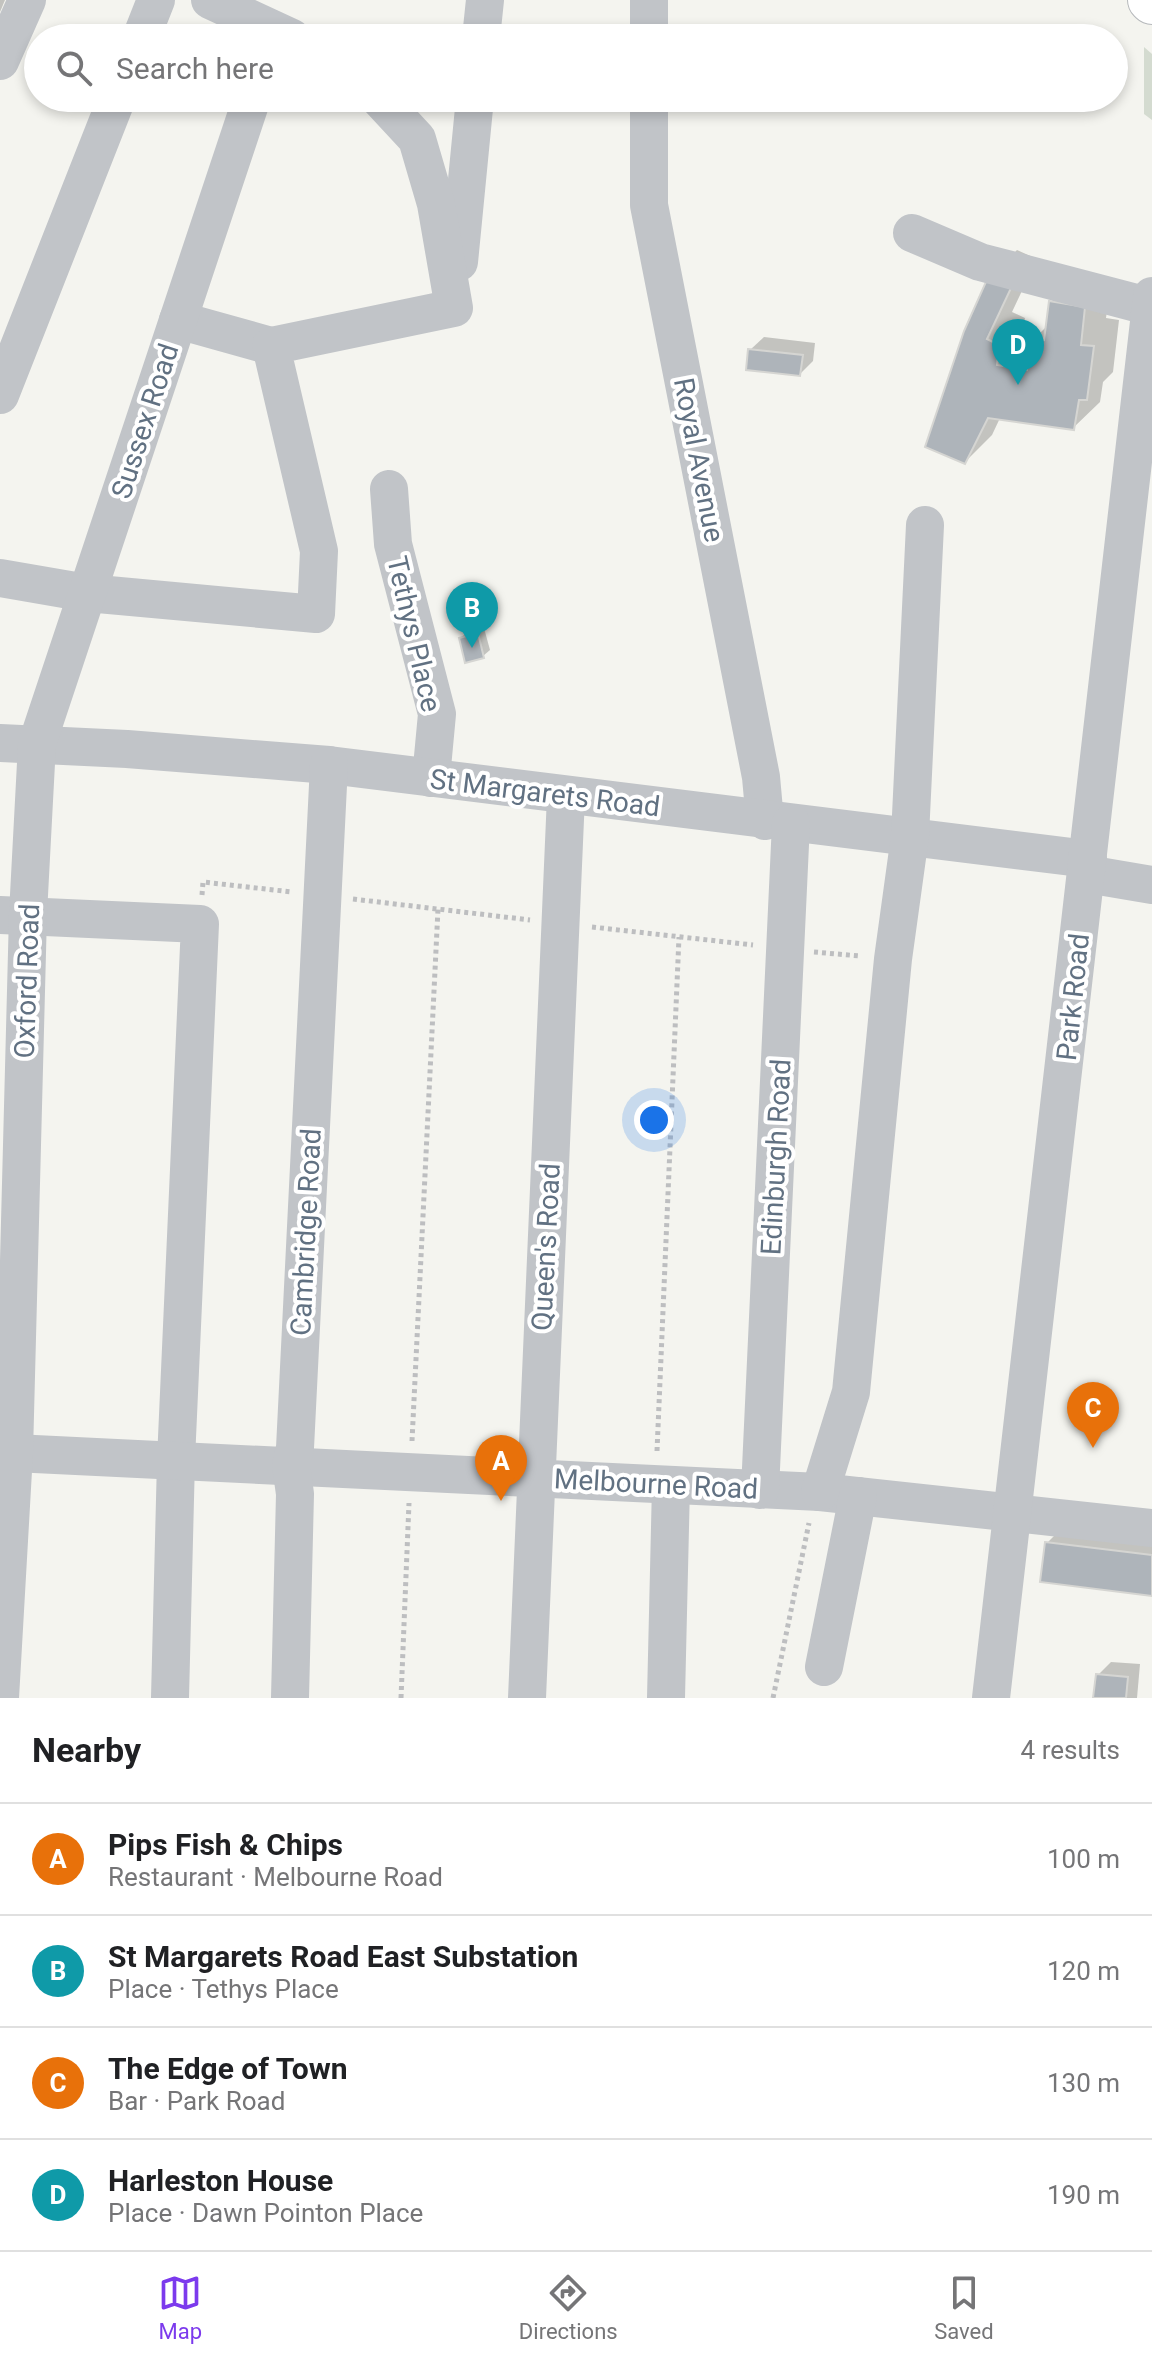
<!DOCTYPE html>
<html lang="en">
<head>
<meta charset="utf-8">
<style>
  :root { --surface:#fff; --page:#f6f6f6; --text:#202124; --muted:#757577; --line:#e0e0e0; --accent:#7c3aed }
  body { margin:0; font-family:Roboto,sans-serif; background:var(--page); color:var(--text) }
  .you { position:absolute; left:654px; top:1120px; width:28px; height:28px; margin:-20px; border:6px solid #fff; border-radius:50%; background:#1a73e8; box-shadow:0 0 0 12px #1a73e833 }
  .badge { display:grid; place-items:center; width:52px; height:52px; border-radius:50%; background:var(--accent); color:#fff; font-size:26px; font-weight:700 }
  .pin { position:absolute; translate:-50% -66px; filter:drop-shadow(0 2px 4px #0008) }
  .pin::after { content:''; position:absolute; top:42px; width:28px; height:24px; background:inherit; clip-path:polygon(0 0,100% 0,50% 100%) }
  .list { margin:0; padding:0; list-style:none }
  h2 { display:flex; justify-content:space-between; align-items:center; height:104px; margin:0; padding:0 32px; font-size:34px }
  h2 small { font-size:26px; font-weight:400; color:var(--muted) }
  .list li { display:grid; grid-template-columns:52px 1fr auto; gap:24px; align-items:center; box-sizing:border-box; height:112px; padding:0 32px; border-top:2px solid var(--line) }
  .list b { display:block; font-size:30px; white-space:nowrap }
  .list p { margin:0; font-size:26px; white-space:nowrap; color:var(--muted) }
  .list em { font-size:26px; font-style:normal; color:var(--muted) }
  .icon { flex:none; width:44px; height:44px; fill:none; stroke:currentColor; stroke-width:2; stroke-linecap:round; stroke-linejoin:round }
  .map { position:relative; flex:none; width:1152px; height:1698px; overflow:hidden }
  .search { position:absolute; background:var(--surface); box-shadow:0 4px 12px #0003; left:24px; right:24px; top:24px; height:88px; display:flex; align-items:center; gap:20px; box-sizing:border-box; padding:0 28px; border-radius:44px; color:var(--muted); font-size:30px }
  .sheet { height:552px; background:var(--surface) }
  nav { display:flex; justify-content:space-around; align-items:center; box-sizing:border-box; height:112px; border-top:2px solid var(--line); background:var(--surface); font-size:22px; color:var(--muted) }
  nav a { display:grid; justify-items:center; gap:4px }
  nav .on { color:var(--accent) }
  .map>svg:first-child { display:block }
  .green { fill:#d4dbd0 }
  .shadow { fill:#0003 }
  .building { fill:#aeb4ba; stroke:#d5d5d2; stroke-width:2 }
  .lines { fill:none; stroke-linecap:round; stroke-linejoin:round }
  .highway-casing { stroke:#b5b8bb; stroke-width:46 }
  .path { stroke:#bdbec0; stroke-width:5; stroke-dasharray:4 4; stroke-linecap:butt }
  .minor { stroke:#c1c4c8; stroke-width:38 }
  .highway { stroke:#fff; stroke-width:44 }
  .labels { text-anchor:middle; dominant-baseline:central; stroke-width:8; stroke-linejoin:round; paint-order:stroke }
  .street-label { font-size:28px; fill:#617182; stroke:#fff }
</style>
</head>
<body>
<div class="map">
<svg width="1152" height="1698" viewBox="0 0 1152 1698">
  <rect width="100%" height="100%" fill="#f4f4ef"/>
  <!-- green -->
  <path class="green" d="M1144,47L1152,54V120L1144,114Z"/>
  <!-- shadow -->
  <g class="shadow">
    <path d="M0,0H5L0,12Z"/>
    <path d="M1017,250L1037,259L1012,312L1025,318L1022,338L1033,340L1048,325L1051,302L1077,276L1111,281L1106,318L1119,320L1113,372L1103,382L1100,402L1073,428L1000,418L992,435L965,462L990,277Z"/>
    <path d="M764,337L815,343L813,361L800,374L750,350Z"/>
    <path d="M484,628L490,650L483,656L461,638L467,632Z"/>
    <path d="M1067,1523L1152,1533V1594L1047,1543Z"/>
    <path d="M1111,1662L1140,1664L1137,1698H1095L1098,1675Z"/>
  </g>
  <!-- building -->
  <g class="building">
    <path d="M989,275L1012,286L987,339L999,345L997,365L1027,370L1032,338L1044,340L1049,301L1085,307L1081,345L1094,346L1087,400H1079L1074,430L988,418L965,464L925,447L964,331Z"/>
    <path d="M748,349L803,355L800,376L746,370Z"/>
    <path d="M478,633L484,658L465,663L459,638Z"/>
    <path d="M1045,1542L1152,1555V1596L1040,1582Z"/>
    <path d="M1096,1674L1128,1677L1126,1698H1093Z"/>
  </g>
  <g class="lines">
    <!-- highway casing -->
    <g class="highway-casing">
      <path id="highway" d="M1150,0L1152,2"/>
    </g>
    <!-- path -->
    <g class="path">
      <path d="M202,895L203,882L292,892"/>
      <path d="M353,899L530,920"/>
      <path d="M592,927L753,945"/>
      <path d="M814,952L860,956"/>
      <path d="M412,1441L438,909"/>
      <path d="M657,1451L679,937"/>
      <path d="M401,1698L409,1503"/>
      <path d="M773,1698L809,1523"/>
    </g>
    <!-- minor -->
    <g class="minor">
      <path d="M210,0L292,38"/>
      <path d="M141,38L156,0"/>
      <path d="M481,38L485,0"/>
      <path d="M649,38V0"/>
      <path d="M0,61L27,0"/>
      <path d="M649,98V205L761,777L765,821"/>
      <path d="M912,233L980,262L1151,307"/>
      <path d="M459,262L475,98"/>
      <path d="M178,320L271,346"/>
      <path d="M0,395L117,98"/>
      <path d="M389,489L393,544L437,714L431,778"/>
      <path d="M0,578L87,593L316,614L319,551L271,346L454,308L436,204L417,139L379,98"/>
      <path d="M0,743L127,749L329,765L1088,859"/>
      <path d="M1087,874L1152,885"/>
      <path d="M0,915L200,924L176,1460L170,1698"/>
      <path d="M14,1453L820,1492L1152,1528"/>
      <path d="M760,1490L791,823"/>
      <path d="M820,1492L851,1392L893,959L910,836L925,525"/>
      <path d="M824,1667L858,1496"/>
      <path d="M0,1698L14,1453L28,914L37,744L252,98"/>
      <path d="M290,1698L295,1494L291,1465L295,1448L329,765"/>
      <path d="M527,1698L566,796"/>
      <path d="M666,1698L671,1485"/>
      <path d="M991,1698L1152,296"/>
    </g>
    <!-- highway -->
    <use href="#highway" class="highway"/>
  </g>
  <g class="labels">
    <!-- street labels -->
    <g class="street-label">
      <text transform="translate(145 421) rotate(-72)">Sussex Road</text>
      <text transform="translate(699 460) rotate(79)">Royal Avenue</text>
      <text transform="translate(414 634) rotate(77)">Tethys Place</text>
      <text transform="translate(545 793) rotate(7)">St Margarets Road</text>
      <text transform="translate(27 981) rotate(-88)">Oxford Road</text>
      <text transform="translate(1073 997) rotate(-84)">Park Road</text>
      <text transform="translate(776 1157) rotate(-87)">Edinburgh Road</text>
      <text transform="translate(306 1232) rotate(-87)">Cambridge Road</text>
      <text transform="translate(546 1247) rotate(-87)">Queen's Road</text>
      <text transform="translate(656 1484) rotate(3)">Melbourne Road</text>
    </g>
  </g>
</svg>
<div class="you"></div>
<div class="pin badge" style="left:501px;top:1501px;background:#e8710a">A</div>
<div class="pin badge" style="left:472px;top:648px;background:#0f9aa8">B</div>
<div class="pin badge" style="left:1093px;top:1448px;background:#e8710a">C</div>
<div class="pin badge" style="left:1018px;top:385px;background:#0f9aa8">D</div>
<div class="search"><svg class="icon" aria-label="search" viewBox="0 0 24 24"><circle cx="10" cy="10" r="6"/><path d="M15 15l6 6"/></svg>Search here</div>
</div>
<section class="sheet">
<h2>Nearby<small>4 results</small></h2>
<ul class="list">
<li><span class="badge" style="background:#e8710a">A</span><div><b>Pips Fish &amp; Chips</b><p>Restaurant · Melbourne Road</p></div><em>100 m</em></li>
<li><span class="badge" style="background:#0f9aa8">B</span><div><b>St Margarets Road East Substation</b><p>Place · Tethys Place</p></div><em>120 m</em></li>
<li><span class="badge" style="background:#e8710a">C</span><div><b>The Edge of Town</b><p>Bar · Park Road</p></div><em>130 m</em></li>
<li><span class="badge" style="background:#0f9aa8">D</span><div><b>Harleston House</b><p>Place · Dawn Pointon Place</p></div><em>190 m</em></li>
</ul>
</section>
<nav>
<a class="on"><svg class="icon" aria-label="map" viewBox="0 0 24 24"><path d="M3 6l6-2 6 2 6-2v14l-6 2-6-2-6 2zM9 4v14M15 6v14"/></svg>Map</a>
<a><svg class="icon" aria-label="directions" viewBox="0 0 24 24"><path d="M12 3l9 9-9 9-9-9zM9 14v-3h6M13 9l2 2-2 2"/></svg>Directions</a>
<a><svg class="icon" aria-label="saved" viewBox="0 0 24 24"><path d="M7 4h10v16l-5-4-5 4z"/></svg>Saved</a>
</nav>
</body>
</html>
